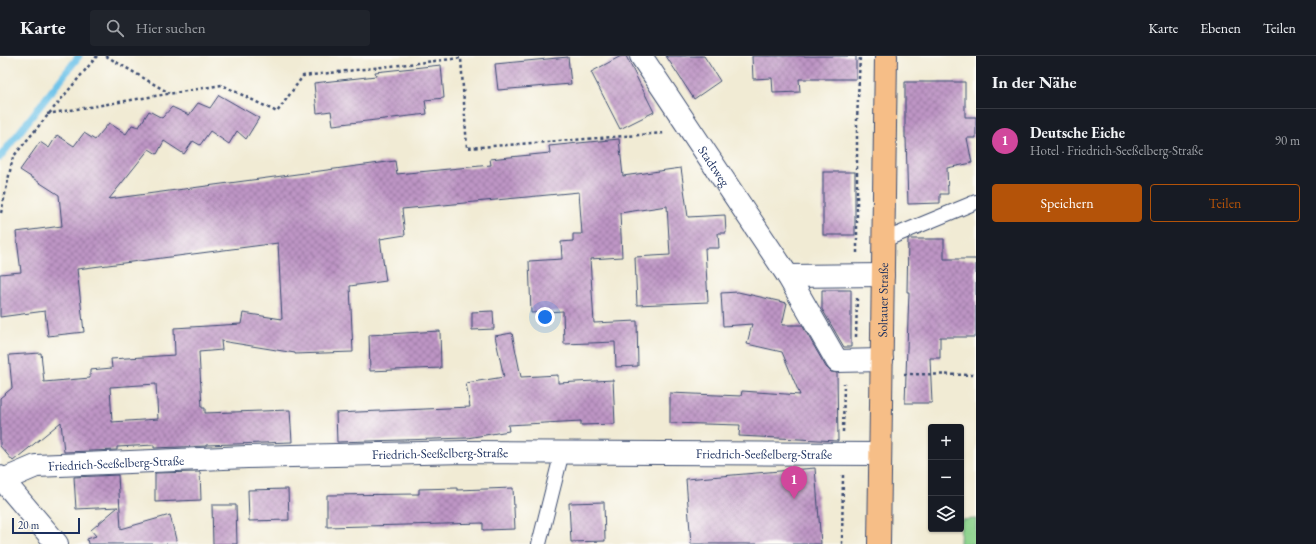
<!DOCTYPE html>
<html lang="de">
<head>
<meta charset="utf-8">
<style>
  :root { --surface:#171b24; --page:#20242c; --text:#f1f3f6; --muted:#9ea1a6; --line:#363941; --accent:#b45309 }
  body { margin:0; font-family:"EB Garamond",serif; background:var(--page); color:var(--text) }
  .controls { position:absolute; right:12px; bottom:12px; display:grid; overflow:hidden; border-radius:4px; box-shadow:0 1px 3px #0004 }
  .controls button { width:36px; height:36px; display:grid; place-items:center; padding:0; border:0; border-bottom:1px solid var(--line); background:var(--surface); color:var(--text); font:20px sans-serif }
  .scale { position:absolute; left:12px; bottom:10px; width:68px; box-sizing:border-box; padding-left:4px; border:2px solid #1b2f5e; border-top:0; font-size:11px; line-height:14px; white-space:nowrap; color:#1b2f5e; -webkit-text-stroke:3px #fdfcf7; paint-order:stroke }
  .you { position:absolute; left:545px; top:261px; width:14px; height:14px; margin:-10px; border:3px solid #fff; border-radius:50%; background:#1a73e8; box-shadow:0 0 0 6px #1a73e833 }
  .badge { display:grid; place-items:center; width:26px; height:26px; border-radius:50%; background:var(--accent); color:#fff; font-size:13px; font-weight:700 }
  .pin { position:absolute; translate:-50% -33px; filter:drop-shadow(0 1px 2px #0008) }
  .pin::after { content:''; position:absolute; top:21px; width:14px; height:12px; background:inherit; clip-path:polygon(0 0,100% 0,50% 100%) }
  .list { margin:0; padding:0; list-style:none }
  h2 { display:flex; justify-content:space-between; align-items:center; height:52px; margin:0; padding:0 16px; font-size:17px }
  h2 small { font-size:13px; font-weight:400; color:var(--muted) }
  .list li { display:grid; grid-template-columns:26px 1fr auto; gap:12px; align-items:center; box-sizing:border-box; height:64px; padding:0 16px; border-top:1px solid var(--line) }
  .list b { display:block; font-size:15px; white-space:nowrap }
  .list p { margin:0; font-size:13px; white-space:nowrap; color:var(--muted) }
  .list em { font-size:13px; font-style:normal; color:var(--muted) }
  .actions { display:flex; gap:8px; padding:12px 16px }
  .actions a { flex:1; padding:9px 0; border:1px solid var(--accent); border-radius:4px; text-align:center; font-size:14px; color:var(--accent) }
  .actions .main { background:var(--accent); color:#fff }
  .icon { flex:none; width:22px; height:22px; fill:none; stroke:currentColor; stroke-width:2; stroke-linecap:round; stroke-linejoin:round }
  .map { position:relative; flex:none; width:976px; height:488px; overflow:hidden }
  header { display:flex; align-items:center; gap:24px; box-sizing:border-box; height:56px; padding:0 20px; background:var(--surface); border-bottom:1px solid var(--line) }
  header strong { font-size:19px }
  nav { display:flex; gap:22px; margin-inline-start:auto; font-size:14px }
  .search { width:280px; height:36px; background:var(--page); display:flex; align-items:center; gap:10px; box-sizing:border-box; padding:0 14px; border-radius:4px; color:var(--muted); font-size:15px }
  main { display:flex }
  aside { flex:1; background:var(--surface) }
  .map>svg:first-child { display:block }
  .grass { fill:#8ed38d; stroke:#548176 }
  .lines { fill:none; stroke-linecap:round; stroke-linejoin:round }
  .stream { stroke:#6cc2e9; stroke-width:7 }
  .building { fill:url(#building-cross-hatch); fill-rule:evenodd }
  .service-casing { stroke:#3b4b70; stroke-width:16 }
  .minor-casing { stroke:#3b4b70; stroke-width:24 }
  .primary-casing { stroke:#3b4b70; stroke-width:24 }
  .path { stroke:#3b4b70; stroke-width:2.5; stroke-dasharray:3 3; stroke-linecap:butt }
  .service { stroke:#fff; stroke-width:14 }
  .minor { stroke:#fff; stroke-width:22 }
  .primary { stroke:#f6be87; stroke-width:22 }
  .labels { text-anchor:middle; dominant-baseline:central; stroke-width:4; stroke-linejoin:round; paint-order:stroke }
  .street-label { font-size:13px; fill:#1b2f5e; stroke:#fdfcf7 }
</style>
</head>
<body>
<header>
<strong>Karte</strong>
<div class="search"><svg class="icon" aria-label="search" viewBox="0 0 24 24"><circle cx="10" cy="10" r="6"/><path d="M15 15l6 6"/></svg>Hier suchen</div>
<nav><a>Karte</a><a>Ebenen</a><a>Teilen</a></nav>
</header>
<main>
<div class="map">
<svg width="976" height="488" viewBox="0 0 976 488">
  <defs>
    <pattern id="building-cross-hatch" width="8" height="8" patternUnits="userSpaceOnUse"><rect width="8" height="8" fill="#be95c5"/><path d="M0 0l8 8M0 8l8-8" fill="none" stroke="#9a7aa3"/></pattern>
  </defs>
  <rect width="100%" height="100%" fill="#fdfcf7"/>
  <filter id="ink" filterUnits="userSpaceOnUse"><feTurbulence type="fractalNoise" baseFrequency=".025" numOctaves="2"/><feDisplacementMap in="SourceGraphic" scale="8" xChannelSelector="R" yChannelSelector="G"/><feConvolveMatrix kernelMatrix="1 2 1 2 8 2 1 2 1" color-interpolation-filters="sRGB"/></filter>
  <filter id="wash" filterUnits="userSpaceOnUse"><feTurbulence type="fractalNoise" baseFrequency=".012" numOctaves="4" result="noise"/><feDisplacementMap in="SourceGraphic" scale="16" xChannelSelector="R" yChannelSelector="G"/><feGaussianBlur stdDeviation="0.9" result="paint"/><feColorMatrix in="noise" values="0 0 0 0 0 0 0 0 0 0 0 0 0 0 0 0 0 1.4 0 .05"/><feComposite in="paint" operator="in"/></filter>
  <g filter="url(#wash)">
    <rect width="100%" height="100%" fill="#f1ebd4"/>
    <!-- grass -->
    <path class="grass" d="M976,463V488H960L961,464Z"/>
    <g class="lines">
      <!-- stream -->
      <path class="stream" d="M0,101L79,0"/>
    </g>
    <g id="blocks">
      <!-- building -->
      <g class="building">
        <path d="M621,0H626L654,56L620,73L591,16Z"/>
        <path d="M666,0H704L720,25L694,43Z"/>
        <path d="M752,0H856V23H799L800,36L773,37L772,22L753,23Z"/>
        <path d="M568,1L571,28L498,34L495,8Z"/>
        <path d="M441,9L444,42L425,44L427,58L333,69L331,55L317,57L314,27L376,20L375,16Z"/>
        <path d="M905,26H965V61H976V82H967L972,107L947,112L948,138H940V147L908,148L906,82H905Z"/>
        <path d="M219,39L259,62L246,83L237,75L229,88L210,75L200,89L193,85L184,98L164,85L157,98L149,93L109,143L395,105L397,118L491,109L490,103L550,97L549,90L619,83L623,120L681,112L688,161L725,159L726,177H718L719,192H705L708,246L637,249L635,201L670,199L667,150L620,157L622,201L590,203L594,267L637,265L638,310L616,311L615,286L564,288L563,255L531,257L529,205L562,203L561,186L573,185V178H582L579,136L402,153L405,179L380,183L386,225L350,230L353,296L295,298V297L221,285L222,294L199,296L202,352H205V357L290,354L292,386L206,389V390L154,392V389L117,391V394L64,396L61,366L13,405L0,390V342L12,332L9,299L41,297L44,326L90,322V314L112,312L111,303L175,299L174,272L241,268L243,257L282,263L278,187L77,213L84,276L48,280L45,255L0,261V218L21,216L16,176L62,170L59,139L20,114L40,86L49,92L57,79L74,90L84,77L95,84L109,67L126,78L132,69L139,71L149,55L162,62L172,51L189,59L198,47L210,52ZM156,328L158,363L112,366L110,331Z"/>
        <rect x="823" y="116" width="32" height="63"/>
        <path d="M908,183H944V203H976V281H940V302H930L932,347H905L909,236H907Z"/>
        <path d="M822,234H851V291H844L822,253Z"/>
        <path d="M738,236L787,247L782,269H802L826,311L831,316L837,317L838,385L739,380L740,369L670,367V337L741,340L742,335L800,339L782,296L747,288L752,268L723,270L721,237Z"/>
        <path d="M493,255L494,273L472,274V256Z"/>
        <path d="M440,275L441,312L370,315L369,279Z"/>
        <path d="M512,277L521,321L558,319V327L613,324L615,368L581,369V365L508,369L509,375L467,382L337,386L336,357L470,351L466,327L504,321L495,280Z"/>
        <path d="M815,412L821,488H691L686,423Z"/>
        <path d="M200,416L201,444L155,446V417Z"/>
        <path d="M118,419L121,473L170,459L177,488H88L87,483L96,480L91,474L118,451L76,453L74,421Z"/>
        <path d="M457,432V434L513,432L515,473L483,474V467L327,471V439L419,438V433Z"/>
        <path d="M288,433L289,464L249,465L248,434Z"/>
        <path d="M604,446L605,485L571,486L569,447Z"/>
        <path d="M212,449H236L237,488H213Z"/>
      </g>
    </g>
  </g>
  <g filter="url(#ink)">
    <use href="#blocks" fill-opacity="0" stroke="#3b4b70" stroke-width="1"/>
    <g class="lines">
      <!-- service casing -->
      <g class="service-casing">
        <g id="service">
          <path d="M884,184L976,146"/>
          <path d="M539,488L562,396"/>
        </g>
      </g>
      <!-- minor casing -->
      <g class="minor-casing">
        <g id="minor">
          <path id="s1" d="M641,0L788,220L883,219"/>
          <path d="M788,220L837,305L882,304"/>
          <path d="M0,421L57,488"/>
          <path id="s2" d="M3,424L36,410L247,401L465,396L880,398"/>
        </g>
      </g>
      <!-- primary casing -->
      <g class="primary-casing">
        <g id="primary">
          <path id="s3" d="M879,488L886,0"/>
        </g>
      </g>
      <!-- path -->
      <g class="path">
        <path d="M106,0L169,37"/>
        <path d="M47,58L222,29L277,56L303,20L461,2L467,92L665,77"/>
        <path d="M1,157L13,101L97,0"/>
        <path d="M857,197V64L860,0"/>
        <path d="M856,281L857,242"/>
        <path d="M904,318L976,319"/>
        <path d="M843,376L844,327"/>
        <path d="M842,488L843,419"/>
      </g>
      <!-- service -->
      <use href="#service" class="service"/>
      <!-- minor -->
      <use href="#minor" class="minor"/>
      <!-- primary -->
      <use href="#primary" class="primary"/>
    </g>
  </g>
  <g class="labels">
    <!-- street labels -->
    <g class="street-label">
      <text stroke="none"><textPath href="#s1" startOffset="132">Stadtweg</textPath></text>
      <text stroke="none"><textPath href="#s3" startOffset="244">Soltauer Straße</textPath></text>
      <text stroke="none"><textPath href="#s2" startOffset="440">Friedrich-Seeßelberg-Straße</textPath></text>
      <text stroke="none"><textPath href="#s2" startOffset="764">Friedrich-Seeßelberg-Straße</textPath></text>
      <text stroke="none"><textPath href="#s2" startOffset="116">Friedrich-Seeßelberg-Straße</textPath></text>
    </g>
  </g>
</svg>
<div class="controls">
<button>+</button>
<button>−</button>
<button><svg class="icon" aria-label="layers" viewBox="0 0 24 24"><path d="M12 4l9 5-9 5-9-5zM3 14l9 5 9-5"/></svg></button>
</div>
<div class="scale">20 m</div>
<div class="you"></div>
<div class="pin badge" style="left:794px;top:443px;background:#d1479c">1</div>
</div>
<aside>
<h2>In der Nähe<small></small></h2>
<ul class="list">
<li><span class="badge" style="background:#d1479c">1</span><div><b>Deutsche Eiche</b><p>Hotel · Friedrich-Seeßelberg-Straße</p></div><em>90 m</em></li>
</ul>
<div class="actions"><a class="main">Speichern</a><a>Teilen</a></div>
</aside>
</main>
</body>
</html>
